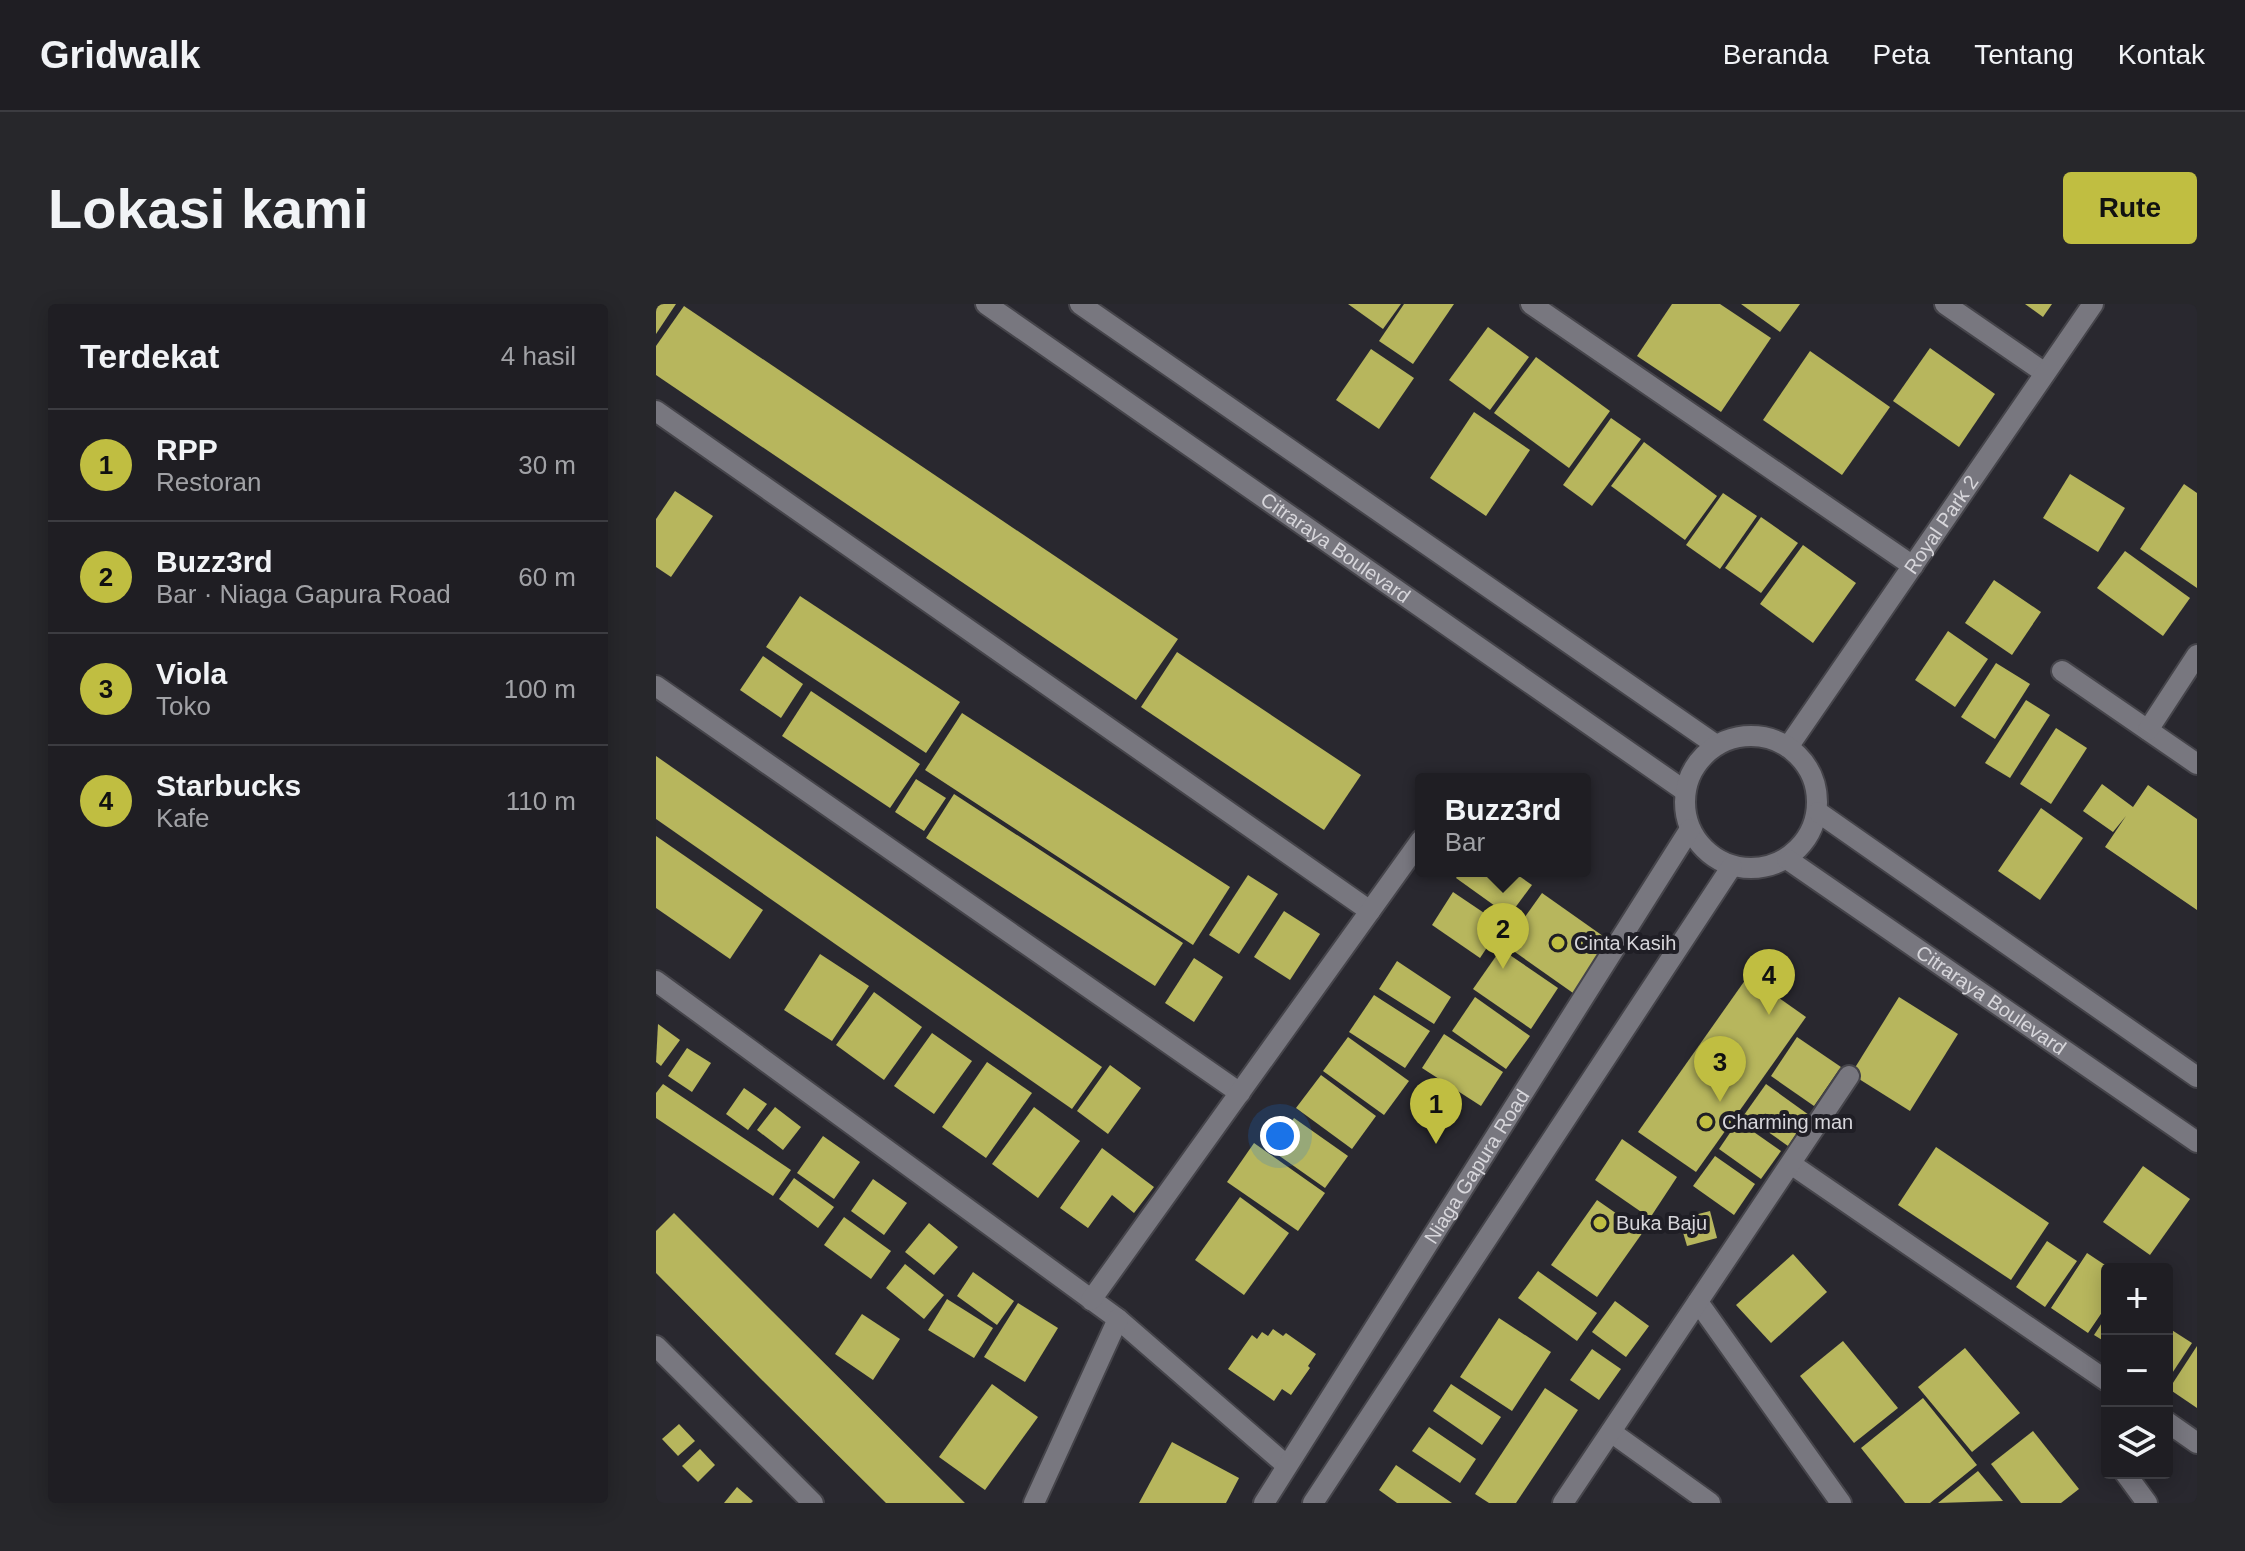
<!DOCTYPE html>
<html lang="id">
<head>
<meta charset="utf-8">
<style>
  :root { --surface:#1f1e23; --page:#27272b; --text:#f1f3f6; --muted:#a1a2a6; --line:#3c3c41; --accent:#c0be41 }
  body { margin:0; font-family:Helvetica,sans-serif; background:var(--page); color:var(--text) }
  .controls { position:absolute; right:24px; bottom:24px; display:grid; overflow:hidden; border-radius:8px; box-shadow:0 4px 20px #0003 }
  .controls button { width:72px; height:72px; display:grid; place-items:center; padding:0; border:0; border-bottom:2px solid var(--line); background:var(--surface); color:var(--text); font:40px sans-serif }
  .you { position:absolute; left:624px; top:832px; width:28px; height:28px; margin:-20px; border:6px solid #fff; border-radius:50%; background:#1a73e8; box-shadow:0 0 0 12px #1a73e833 }
  .badge { display:grid; place-items:center; width:52px; height:52px; border-radius:50%; background:var(--accent); color:#111; font-size:26px; font-weight:700 }
  .pin { position:absolute; translate:-50% -66px; filter:drop-shadow(0 2px 4px #0008) }
  .pin::after { content:''; position:absolute; top:42px; width:28px; height:24px; background:inherit; clip-path:polygon(0 0,100% 0,50% 100%) }
  .popup { position:absolute; left:759px; top:469px; width:176px; height:104px; box-sizing:border-box; display:grid; place-content:center; border-radius:8px; background:var(--surface); filter:drop-shadow(0 2px 6px #0005); font-size:26px; white-space:nowrap; color:var(--muted) }
  .popup b { font-size:30px; color:var(--text) }
  .popup::after { content:''; position:absolute; left:50%; top:100%; margin-left:-16px; border:16px solid transparent; border-top-color:var(--surface) }
  .list { margin:0; padding:0; list-style:none }
  h2 { display:flex; justify-content:space-between; align-items:center; height:104px; margin:0; padding:0 32px; font-size:34px }
  h2 small { font-size:26px; font-weight:400; color:var(--muted) }
  .list li { display:grid; grid-template-columns:52px 1fr auto; gap:24px; align-items:center; box-sizing:border-box; height:112px; padding:0 32px; border-top:2px solid var(--line) }
  .list b { display:block; font-size:30px; white-space:nowrap }
  .list p { margin:0; font-size:26px; white-space:nowrap; color:var(--muted) }
  .list em { font-size:26px; font-style:normal; color:var(--muted) }
  .icon { flex:none; width:44px; height:44px; fill:none; stroke:currentColor; stroke-width:2; stroke-linecap:round; stroke-linejoin:round }
  .map { position:relative; flex:none; width:1541px; height:1199px; overflow:hidden; border-radius:8px }
  header { display:flex; align-items:center; gap:48px; box-sizing:border-box; height:112px; padding:0 40px; background:var(--surface); border-bottom:2px solid var(--line) }
  header strong { font-size:38px }
  nav { display:flex; gap:44px; margin-inline-start:auto; font-size:28px }
  .intro { display:flex; align-items:center; justify-content:space-between; box-sizing:border-box; height:192px; padding:0 48px }
  h1 { margin:0; font-size:56px }
  .button { padding:20px 36px; border-radius:8px; background:var(--accent); color:#111; font-size:28px; font-weight:700 }
  main { display:flex; gap:48px; padding:0 48px }
  aside { flex:1; background:var(--surface); border-radius:8px; box-shadow:0 4px 20px #0003 }
  .map>svg:first-child { display:block }
  .building { fill:#b7b65d }
  .lines { fill:none; stroke-linecap:round; stroke-linejoin:round }
  .street-casing { stroke:#45444a; stroke-width:24 }
  .secondary-casing { stroke:#45444a; stroke-width:24 }
  .street { stroke:#78777f; stroke-width:20 }
  .secondary { stroke:#78777f; stroke-width:20 }
  .poi-dot { fill:#c0be41; stroke:#1f1e25; stroke-width:3 }
  .labels { text-anchor:middle; dominant-baseline:central; stroke-width:8; stroke-linejoin:round; paint-order:stroke }
  .street-label { font-size:20px; fill:#d7d6db; stroke:#1f1e25 }
  .poi-label { font-size:20px; fill:#d7d6db; stroke:#1f1e25; text-anchor:start }
</style>
</head>
<body>
<header>
<strong>Gridwalk</strong>
<nav><a>Beranda</a><a>Peta</a><a>Tentang</a><a>Kontak</a></nav>
</header>
<div class="intro"><h1>Lokasi kami</h1><a class="button">Rute</a></div>
<main>
<aside>
<h2>Terdekat<small>4 hasil</small></h2>
<ul class="list">
<li><span class="badge">1</span><div><b>RPP</b><p>Restoran</p></div><em>30 m</em></li>
<li><span class="badge">2</span><div><b>Buzz3rd</b><p>Bar · Niaga Gapura Road</p></div><em>60 m</em></li>
<li><span class="badge">3</span><div><b>Viola</b><p>Toko</p></div><em>100 m</em></li>
<li><span class="badge">4</span><div><b>Starbucks</b><p>Kafe</p></div><em>110 m</em></li>
</ul>
</aside>
<div class="map">
<svg width="1541" height="1199" viewBox="0 0 1541 1199">
  <rect width="100%" height="100%" fill="#29282f"/>
  <!-- building -->
  <g class="building">
    <path d="M0,0H20L0,30Z"/>
    <path d="M692,0H745L727,25Z"/>
    <path d="M748,0H798L757,60L723,37Z"/>
    <path d="M1016,0H1064L1115,34L1065,108L981,52Z"/>
    <path d="M1085,0H1144L1124,28Z"/>
    <path d="M1369,0H1396L1387,13Z"/>
    <path d="M28,2L522,335L480,396L0,71V42Z"/>
    <path d="M832,23L873,53L834,106L793,76Z"/>
    <path d="M1274,44L1339,90L1303,143L1237,97Z"/>
    <path d="M715,45L758,74L723,125L680,96Z"/>
    <path d="M1154,47L1234,103L1186,171L1107,116Z"/>
    <path d="M880,53L954,107L913,164L838,109Z"/>
    <path d="M818,108L874,146L830,212L774,174Z"/>
    <path d="M955,114L985,135L936,202L907,181Z"/>
    <path d="M988,138L1061,192L1029,236L955,182Z"/>
    <path d="M1414,170L1469,204L1442,248L1387,214Z"/>
    <path d="M1528,180L1541,189V284L1484,245Z"/>
    <path d="M19,187L57,212L15,273L0,263V215Z"/>
    <path d="M1067,189L1101,212L1064,265L1030,241Z"/>
    <path d="M1105,213L1142,239L1105,289L1069,264Z"/>
    <path d="M1147,241L1200,279L1157,339L1104,300Z"/>
    <path d="M1469,247L1534,294L1507,332L1441,284Z"/>
    <path d="M1338,276L1385,308L1356,351L1309,319Z"/>
    <path d="M144,292L304,398L270,449L110,343Z"/>
    <path d="M1292,327L1332,355L1299,403L1259,376Z"/>
    <path d="M521,348L705,471L668,526L485,403Z"/>
    <path d="M107,352L147,380L125,414L84,386Z"/>
    <path d="M1340,359L1374,380L1339,435L1305,413Z"/>
    <path d="M155,387L264,460L234,504L126,432Z"/>
    <path d="M1370,396L1394,411L1354,474L1329,459Z"/>
    <path d="M306,409L574,583L537,641L269,466Z"/>
    <path d="M1400,424L1431,444L1395,500L1364,480Z"/>
    <path d="M0,452L446,763L416,805L0,515Z"/>
    <path d="M260,475L290,494L268,527L239,508Z"/>
    <path d="M1446,480L1477,503L1492,481L1541,515V606L1449,543L1470,512L1457,528L1427,507Z"/>
    <path d="M298,490L527,639L499,682L270,534Z"/>
    <path d="M1385,504L1427,534L1384,596L1342,567Z"/>
    <path d="M0,532L107,606L74,655L0,604Z"/>
    <path d="M805,567H856L876,581L853,612L800,574Z"/>
    <path d="M592,571L622,590L583,650L553,631Z"/>
    <path d="M797,588L846,621L824,654L776,621Z"/>
    <path d="M886,589L954,637L917,689L849,641Z"/>
    <path d="M628,607L664,630L634,676L598,653Z"/>
    <path d="M845,645L902,684L875,725L817,685Z"/>
    <path d="M164,650L213,682L176,737L128,706Z"/>
    <path d="M538,654L567,673L538,718L509,699Z"/>
    <path d="M741,657L795,693L778,720L723,685Z"/>
    <path d="M1092,672L1150,713L1040,868L982,828Z"/>
    <path d="M218,688L266,723L228,776L180,741Z"/>
    <path d="M718,691L774,727L749,764L693,728Z"/>
    <path d="M819,693L874,732L850,765L796,727Z"/>
    <path d="M1243,693L1302,730L1254,807L1195,770Z"/>
    <path d="M2,720L24,736L5,762L0,758Z"/>
    <path d="M276,729L316,757L278,810L238,782Z"/>
    <path d="M788,730L847,768L825,802L766,764Z"/>
    <path d="M692,733L753,777L728,811L667,767Z"/>
    <path d="M1141,733L1185,763L1158,802L1115,772Z"/>
    <path d="M31,744L55,759L36,788L12,772Z"/>
    <path d="M331,758L376,789L330,854L286,823Z"/>
    <path d="M454,761L485,784L452,830L421,807Z"/>
    <path d="M665,771L720,812L696,845L640,804Z"/>
    <path d="M7,780L135,866L117,892L0,814V789Z"/>
    <path d="M1110,780L1153,811L1132,842L1088,811Z"/>
    <path d="M88,784L111,800L92,826L70,810Z"/>
    <path d="M119,803L145,823L127,846L101,826Z"/>
    <path d="M378,803L424,837L382,894L336,860Z"/>
    <path d="M638,814L692,852L669,884L615,846Z"/>
    <path d="M1082,817L1125,847L1105,875L1063,845Z"/>
    <path d="M167,832L204,858L178,895L141,869Z"/>
    <path d="M966,835L1021,873L994,914L939,876Z"/>
    <path d="M598,839L669,889L642,927L571,878Z"/>
    <path d="M1280,843L1393,919L1355,976L1242,901Z"/>
    <path d="M446,844L498,883L478,909L456,891L432,924L404,904Z"/>
    <path d="M1059,852L1099,880L1078,911L1037,882Z"/>
    <path d="M1487,862L1534,895L1494,951L1447,918Z"/>
    <path d="M138,874L178,903L162,924L123,895Z"/>
    <path d="M217,875L251,899L228,931L195,907Z"/>
    <path d="M584,893L633,929L588,991L539,956Z"/>
    <path d="M941,896L987,928L941,993L895,961Z"/>
    <path d="M1054,907L1061,934L1031,942L1023,915Z"/>
    <path d="M18,909L116,1007L309,1199H230L102,1072L0,969V927Z"/>
    <path d="M188,913L235,947L215,975L168,941Z"/>
    <path d="M273,919L302,943L278,971L249,948Z"/>
    <path d="M1391,937L1421,957L1389,1003L1360,983Z"/>
    <path d="M1431,949L1455,965H1451V1001L1432,1029L1395,1004Z"/>
    <path d="M1137,950L1171,988L1115,1039L1080,1001Z"/>
    <path d="M249,960L288,991L268,1015L230,984Z"/>
    <path d="M882,967L941,1009L921,1037L862,994Z"/>
    <path d="M317,968L358,997L341,1021L301,992Z"/>
    <path d="M291,995L337,1024L318,1054L272,1026Z"/>
    <path d="M959,997L993,1022L970,1053L936,1028Z"/>
    <path d="M362,999L402,1024L369,1078L328,1053Z"/>
    <path d="M206,1010L244,1035L217,1076L179,1050Z"/>
    <path d="M1451,1011V1039L1438,1031Z"/>
    <path d="M843,1014L895,1048L856,1107L804,1073Z"/>
    <path d="M1511,1023L1536,1039L1511,1077Z"/>
    <path d="M617,1025L627,1032L630,1029L660,1050L652,1062L654,1064L635,1091L626,1085L618,1097L572,1065L596,1031L601,1035L606,1028L612,1032Z"/>
    <path d="M1187,1037L1242,1104L1198,1139L1144,1072Z"/>
    <path d="M1541,1042V1104L1513,1085Z"/>
    <path d="M1309,1044L1364,1109L1316,1148L1262,1083Z"/>
    <path d="M936,1045L965,1065L943,1096L914,1076Z"/>
    <path d="M336,1080L382,1113L329,1186L283,1153Z"/>
    <path d="M795,1080L845,1113L826,1141L777,1107Z"/>
    <path d="M889,1084L922,1106L860,1199H833L819,1190Z"/>
    <path d="M1267,1094L1321,1161L1274,1199H1249L1205,1144Z"/>
    <path d="M23,1120L39,1137L22,1152L6,1135Z"/>
    <path d="M773,1123L820,1155L804,1179L756,1147Z"/>
    <path d="M1377,1127L1423,1185L1405,1199H1365L1335,1160Z"/>
    <path d="M516,1138L583,1174L570,1199H483Z"/>
    <path d="M44,1145L59,1161L42,1178L26,1162Z"/>
    <path d="M740,1161L796,1199H741L723,1186Z"/>
    <path d="M1322,1167L1347,1197L1282,1199Z"/>
    <path d="M81,1183L97,1197L95,1199H68Z"/>
  </g>
  <g class="lines">
    <!-- street casing -->
    <g class="street-casing">
      <g id="street">
        <path d="M875,0L1257,262"/>
        <path d="M1289,0L1389,69"/>
        <path d="M0,107L714,607"/>
        <path d="M1406,367L1541,460"/>
        <path d="M0,382L584,789"/>
        <path d="M1492,426L1541,351"/>
        <path id="s1" d="M1132,443L1437,0"/>
        <path d="M0,677L462,1015L630,1161"/>
        <path d="M1135,860L1451,1077"/>
        <path d="M435,996L765,536"/>
        <path d="M1042,998L1185,1199"/>
        <path d="M0,1042L157,1199"/>
        <path d="M1511,1118L1541,1139"/>
        <path d="M955,1128L1054,1199"/>
        <path d="M1469,1169L1491,1199"/>
        <path d="M378,1199L462,1015"/>
        <path d="M907,1199L1193,772"/>
      </g>
    </g>
    <!-- secondary casing -->
    <g class="secondary-casing">
      <g id="secondary">
        <path id="s2" d="M330,0L1029,487"/>
        <path d="M424,0L1060,441"/>
        <circle cx="1095" cy="498" r="66"/>
        <path d="M1162,508L1541,773"/>
        <path id="s3" d="M1131,555L1541,838"/>
        <path id="s4" d="M608,1199L1034,525"/>
        <path d="M657,1199L1076,562"/>
      </g>
    </g>
    <!-- street -->
    <use href="#street" class="street"/>
    <!-- secondary -->
    <use href="#secondary" class="secondary"/>
  </g>
  <!-- markers -->
  <g class="poi-dot">
    <circle cx="902" cy="639" r="8"/>
    <circle cx="1050" cy="818" r="8"/>
    <circle cx="944" cy="919" r="8"/>
  </g>
  <g class="labels">
    <!-- street labels -->
    <g class="street-label">
      <text stroke="none"><textPath href="#s1" startOffset="270">Royal Park 2</textPath></text>
      <text stroke="none"><textPath href="#s2" startOffset="426">Citraraya Boulevard</textPath></text>
      <text stroke="none"><textPath href="#s3" startOffset="248">Citraraya Boulevard</textPath></text>
      <text stroke="none"><textPath href="#s4" startOffset="398">Niaga Gapura Road</textPath></text>
    </g>
    <!-- poi labels -->
    <g class="poi-label">
      <text x="918" y="639">Cinta Kasih</text>
      <text x="1066" y="818">Charming man</text>
      <text x="960" y="919">Buka Baju</text>
    </g>
  </g>
</svg>
<div class="controls">
<button>+</button>
<button>−</button>
<button><svg class="icon" aria-label="layers" viewBox="0 0 24 24"><path d="M12 4l9 5-9 5-9-5zM3 14l9 5 9-5"/></svg></button>
</div>
<div class="you"></div>
<div class="pin badge" style="left:780px;top:840px">1</div>
<div class="pin badge" style="left:847px;top:665px">2</div>
<div class="popup"><b>Buzz3rd</b>Bar</div>
<div class="pin badge" style="left:1064px;top:798px">3</div>
<div class="pin badge" style="left:1113px;top:711px">4</div>
</div>
</main>
</body>
</html>
